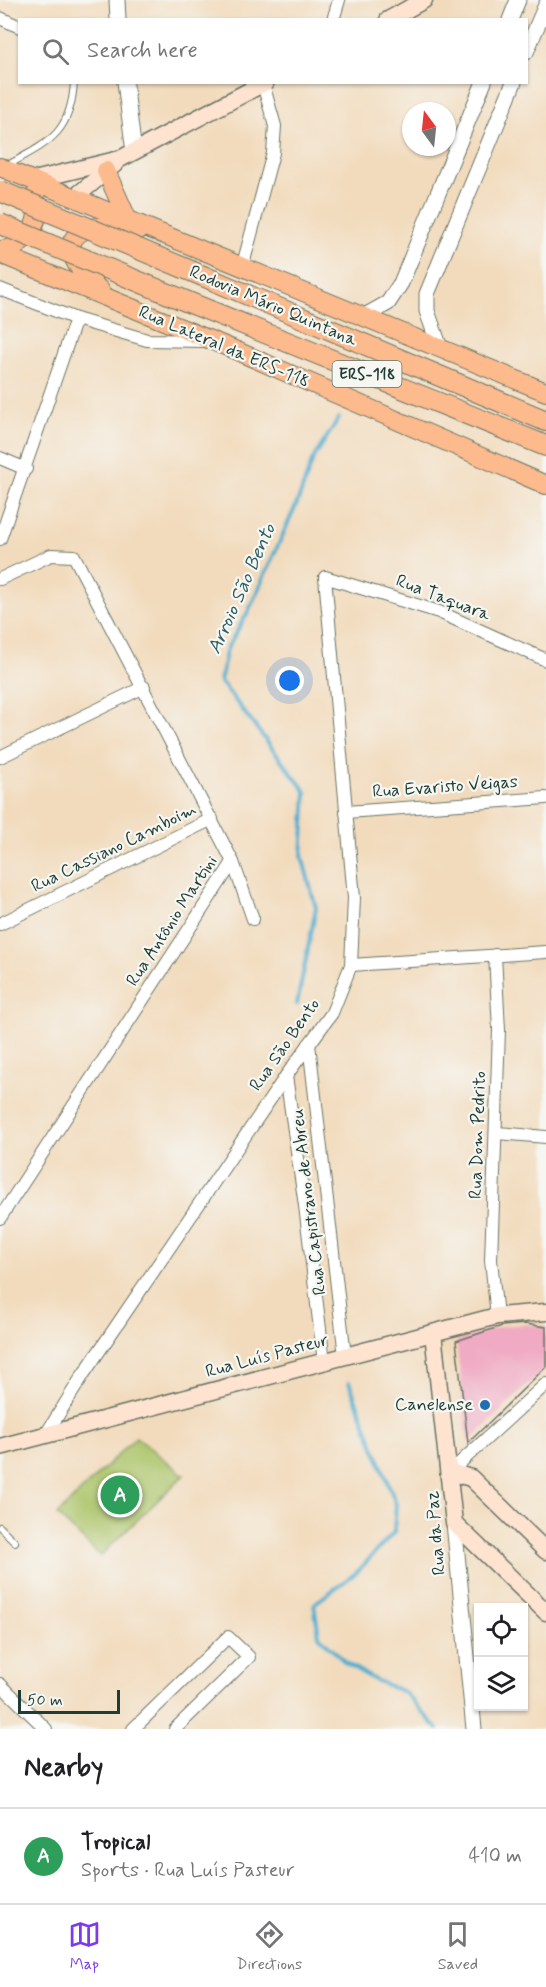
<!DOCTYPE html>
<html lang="en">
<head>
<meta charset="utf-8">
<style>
  :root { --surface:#fff; --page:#f2f2f2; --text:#202124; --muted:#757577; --line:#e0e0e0; --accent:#7c3aed }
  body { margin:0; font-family:Mynerve,sans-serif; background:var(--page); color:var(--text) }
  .controls { position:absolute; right:18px; bottom:18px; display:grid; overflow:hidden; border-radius:0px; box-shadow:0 2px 4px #0004 }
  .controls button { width:54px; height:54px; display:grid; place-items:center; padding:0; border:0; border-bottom:2px solid var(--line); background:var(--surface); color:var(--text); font:30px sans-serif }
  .compass { position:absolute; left:402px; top:102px; width:54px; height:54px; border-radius:50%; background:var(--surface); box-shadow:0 2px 4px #0004; rotate:345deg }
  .scale { position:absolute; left:18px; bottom:15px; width:102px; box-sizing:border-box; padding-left:6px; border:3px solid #1f3d34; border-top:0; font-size:16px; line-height:21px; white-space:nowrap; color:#1f3d34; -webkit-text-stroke:4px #f6f6f2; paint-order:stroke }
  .you { position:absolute; left:290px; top:681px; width:21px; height:21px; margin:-15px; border:4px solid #fff; border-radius:50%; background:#1a73e8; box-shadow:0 0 0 9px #1a73e833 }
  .badge { display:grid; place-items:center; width:39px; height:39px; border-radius:50%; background:var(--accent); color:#fff; font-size:20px; font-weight:700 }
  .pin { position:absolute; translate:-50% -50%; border:3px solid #fff; box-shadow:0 2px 6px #0006 }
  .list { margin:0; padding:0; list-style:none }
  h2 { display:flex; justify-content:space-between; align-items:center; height:78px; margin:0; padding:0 24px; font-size:26px }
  h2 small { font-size:20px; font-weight:400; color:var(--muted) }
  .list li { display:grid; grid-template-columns:39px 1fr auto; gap:18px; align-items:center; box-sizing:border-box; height:96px; padding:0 24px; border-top:2px solid var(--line) }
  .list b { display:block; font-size:22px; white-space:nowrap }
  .list p { margin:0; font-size:20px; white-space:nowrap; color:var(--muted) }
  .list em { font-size:20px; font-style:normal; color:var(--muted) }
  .icon { flex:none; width:33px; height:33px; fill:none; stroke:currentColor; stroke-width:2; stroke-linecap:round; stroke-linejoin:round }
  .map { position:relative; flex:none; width:546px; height:1729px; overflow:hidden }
  .search { position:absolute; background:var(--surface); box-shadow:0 2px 4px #0004; left:18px; right:18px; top:18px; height:66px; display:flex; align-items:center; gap:15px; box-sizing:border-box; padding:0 21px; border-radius:0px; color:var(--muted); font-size:22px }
  .sheet { height:174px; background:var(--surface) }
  nav { display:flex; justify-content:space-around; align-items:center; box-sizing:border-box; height:84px; border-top:2px solid var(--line); background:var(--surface); font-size:16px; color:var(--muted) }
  nav a { display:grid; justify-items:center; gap:3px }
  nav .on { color:var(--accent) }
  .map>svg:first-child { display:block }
  .green { fill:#acc469; stroke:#66804e; stroke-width:1.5 }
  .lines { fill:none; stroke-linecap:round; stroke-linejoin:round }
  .stream { stroke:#50adce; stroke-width:4 }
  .building { fill:#f0aac3 }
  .service-casing { stroke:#697464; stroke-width:8 }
  .minor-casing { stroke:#697464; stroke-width:14 }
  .tertiary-casing { stroke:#697464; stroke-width:17 }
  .secondary-casing { stroke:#697464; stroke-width:19 }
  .primary-casing { stroke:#697464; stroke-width:20 }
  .trunk-casing { stroke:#697464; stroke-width:22 }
  .service { stroke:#fff; stroke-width:6 }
  .minor { stroke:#fff; stroke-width:12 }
  .tertiary { stroke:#fff; stroke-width:15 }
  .secondary { stroke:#fee3d1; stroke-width:16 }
  .primary { stroke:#fcba8d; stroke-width:18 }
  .trunk { stroke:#fcba8d; stroke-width:20 }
  .trunk-bridge-casing { stroke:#697464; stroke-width:22; stroke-linecap:butt }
  .trunk-bridge { stroke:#fcba8d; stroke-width:20 }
  .poi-dot { fill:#1f6fb2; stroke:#f6f6f2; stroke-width:2 }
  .labels { text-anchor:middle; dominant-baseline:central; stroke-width:4.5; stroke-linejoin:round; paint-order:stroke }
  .shield { fill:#f6f6f2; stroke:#60746d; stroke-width:1.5 }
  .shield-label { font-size:16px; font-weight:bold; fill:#1f3d34 }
  .street-label { font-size:18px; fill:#1f3d34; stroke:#f6f6f2 }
  .poi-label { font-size:18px; fill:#1f3d34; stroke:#f6f6f2; text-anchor:end }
  .water-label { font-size:20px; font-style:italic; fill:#2e5f62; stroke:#f6f6f2 }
</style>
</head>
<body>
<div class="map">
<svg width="546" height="1729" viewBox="0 0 546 1729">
  <rect width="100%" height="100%" fill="#f6f6f2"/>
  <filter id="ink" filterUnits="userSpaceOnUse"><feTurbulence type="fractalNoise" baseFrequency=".0167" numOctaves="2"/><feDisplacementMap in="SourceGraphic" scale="12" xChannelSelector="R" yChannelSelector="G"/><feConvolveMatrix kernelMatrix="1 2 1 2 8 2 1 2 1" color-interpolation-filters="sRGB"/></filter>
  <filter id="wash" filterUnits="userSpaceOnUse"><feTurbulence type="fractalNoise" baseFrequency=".008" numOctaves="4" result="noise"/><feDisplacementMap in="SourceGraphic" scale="24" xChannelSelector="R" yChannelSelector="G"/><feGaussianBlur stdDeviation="1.35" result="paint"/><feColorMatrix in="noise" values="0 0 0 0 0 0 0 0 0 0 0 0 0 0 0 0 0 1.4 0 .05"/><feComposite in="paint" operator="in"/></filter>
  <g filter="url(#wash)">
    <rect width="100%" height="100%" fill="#f2dbbd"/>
    <!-- green -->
    <path class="green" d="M136,1437L184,1475L100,1556L57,1515Z"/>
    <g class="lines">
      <!-- stream -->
      <g class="stream">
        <path d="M297,1004L316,908L302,856L306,792L220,681L227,648L248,612L298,501L313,459L339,418"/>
        <path d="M349,1382L396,1504L394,1532L357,1572L314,1604L319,1636L346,1663L373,1679L404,1692L438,1729"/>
      </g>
    </g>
    <g id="blocks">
      <!-- building -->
      <path class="building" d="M525,1324L546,1327V1367L468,1443L456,1341L502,1326Z"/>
    </g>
  </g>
  <g filter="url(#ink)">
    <use href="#blocks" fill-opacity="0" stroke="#697464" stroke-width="1.5"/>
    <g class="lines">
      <!-- service casing -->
      <g class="service-casing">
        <g id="service">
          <path d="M6,166C47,143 71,135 74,82"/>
          <path d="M0,1527L15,1542"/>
        </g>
      </g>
      <!-- minor casing -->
      <g class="minor-casing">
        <g id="minor">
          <path d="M0,18L20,27"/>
          <path d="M333,20L339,0"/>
          <path d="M242,268L273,153L275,126L263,84"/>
          <path d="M0,289L76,319L147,340L203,341"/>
          <path d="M0,458L26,469"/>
          <path d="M0,539L76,319"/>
          <path d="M0,579L51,555L74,556L233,862L253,919"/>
          <path d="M0,757L144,687"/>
          <path d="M346,812L546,798"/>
          <path d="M0,924L212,819"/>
          <path d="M495,955L499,1030L491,1260L497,1316"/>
          <path d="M351,965L546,952"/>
          <path d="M309,1044L345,1356"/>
          <path d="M286,1076L305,1206L324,1362"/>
          <path d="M497,1133L546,1137"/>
          <path d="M0,1218L233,862"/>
          <path d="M45,1436L83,1375L286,1076L332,1013L351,965L354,898L325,577L439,612L546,660"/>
          <path d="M450,1472L546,1384"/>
          <path d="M0,1684L46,1729"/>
          <path d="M133,1729L228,1637L249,1657L175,1729"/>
        </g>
      </g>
      <!-- tertiary casing -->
      <g class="tertiary-casing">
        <g id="tertiary">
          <path d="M117,0L118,20"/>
          <path d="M510,20L518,0"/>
          <path d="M526,52L546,5"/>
          <path d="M125,82L134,152"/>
          <path d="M363,317L388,303L401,283L484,82"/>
          <path d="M440,348L427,311V294L514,82"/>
          <path d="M454,1523L474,1729"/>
        </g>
      </g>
      <!-- secondary casing -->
      <g class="secondary-casing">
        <g id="secondary">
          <path d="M388,20L424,0"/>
          <path d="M34,180L120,159L266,82"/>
          <path d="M75,197L115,164"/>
          <path d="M433,1333L454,1523L546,1612"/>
          <path d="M0,1447L497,1316L546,1312"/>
          <path d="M450,1472L471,1478L546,1551"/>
        </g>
      </g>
      <!-- primary casing -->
      <g class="primary-casing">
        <g id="primary">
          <path d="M0,167L546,392"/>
          <path d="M106,171L127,218"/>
          <path d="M0,250C28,248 43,221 35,195"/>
          <path d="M0,254L230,348L546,485"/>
          <path d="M100,290C79,273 49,235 97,227C110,224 126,228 139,230"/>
        </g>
      </g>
      <!-- trunk casing -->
      <g class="trunk-casing">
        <g id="trunk">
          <path d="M203,276L546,421"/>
          <path d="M188,302L546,446"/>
        </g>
      </g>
      <!-- service -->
      <use href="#service" class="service"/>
      <!-- minor -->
      <use href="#minor" class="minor"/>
      <!-- tertiary -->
      <use href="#tertiary" class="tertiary"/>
      <!-- secondary -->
      <use href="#secondary" class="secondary"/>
      <!-- primary -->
      <use href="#primary" class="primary"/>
      <!-- trunk -->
      <use href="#trunk" class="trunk"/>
      <!-- trunk-bridge casing -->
      <g class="trunk-bridge-casing">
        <g id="trunk-bridge">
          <path d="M0,191L203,276"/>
          <path d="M0,224L188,302"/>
        </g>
      </g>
      <!-- trunk-bridge -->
      <use href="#trunk-bridge" class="trunk-bridge"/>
    </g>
  </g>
  <!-- markers -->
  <circle class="poi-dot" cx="485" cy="1405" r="6"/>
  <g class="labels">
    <!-- shield labels -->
    <rect class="shield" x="332.5" y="361" width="69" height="26" rx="4.5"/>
    <g class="shield-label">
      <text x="367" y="374">ERS-118</text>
    </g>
    <!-- street labels -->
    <g class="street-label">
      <text transform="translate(273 306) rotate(23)">Rodovia Mário Quintana</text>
      <text transform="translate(224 347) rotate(23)">Rua Lateral da ERS-118</text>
      <text transform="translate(443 598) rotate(21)">Rua Taquara</text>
      <text transform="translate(445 787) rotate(-4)">Rua Evaristo Veigas</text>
      <text transform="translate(114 848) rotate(-26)">Rua Cassiano Camboim</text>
      <text transform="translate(172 921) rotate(-57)">Rua Antônio Martini</text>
      <text transform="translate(285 1045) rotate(-55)">Rua São Bento</text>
      <text transform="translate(478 1135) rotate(-88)">Rua Dom Pedrito</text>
      <text transform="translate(309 1202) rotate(-97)">Rua Capistrano de Abreu</text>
      <text transform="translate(267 1356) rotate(-15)">Rua Luís Pasteur</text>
      <text transform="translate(436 1533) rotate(-95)">Rua da Paz</text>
    </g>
    <!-- poi labels -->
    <g class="poi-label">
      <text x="473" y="1405">Canelense</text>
    </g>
    <!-- water labels -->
    <g class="water-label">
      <text transform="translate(242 589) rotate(-66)">Arroio São Bento</text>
    </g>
  </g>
</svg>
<div class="controls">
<button><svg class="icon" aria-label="locate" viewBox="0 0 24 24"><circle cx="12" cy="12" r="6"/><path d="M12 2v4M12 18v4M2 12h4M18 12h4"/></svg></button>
<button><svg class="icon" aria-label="layers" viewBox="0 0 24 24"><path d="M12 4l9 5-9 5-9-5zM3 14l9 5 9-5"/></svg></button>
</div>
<svg class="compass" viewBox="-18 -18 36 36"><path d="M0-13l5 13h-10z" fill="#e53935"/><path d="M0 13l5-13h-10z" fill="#757577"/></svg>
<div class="scale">50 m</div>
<div class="you"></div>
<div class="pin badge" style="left:120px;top:1495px;background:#2e9e5b">A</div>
<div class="search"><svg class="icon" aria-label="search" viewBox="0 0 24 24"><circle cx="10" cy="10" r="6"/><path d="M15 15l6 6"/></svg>Search here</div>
</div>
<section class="sheet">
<h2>Nearby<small></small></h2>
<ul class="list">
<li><span class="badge" style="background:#2e9e5b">A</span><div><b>Tropical</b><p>Sports · Rua Luís Pasteur</p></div><em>410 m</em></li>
</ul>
</section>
<nav>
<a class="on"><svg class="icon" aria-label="map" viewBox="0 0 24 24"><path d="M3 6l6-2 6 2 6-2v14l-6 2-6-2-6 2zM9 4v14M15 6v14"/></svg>Map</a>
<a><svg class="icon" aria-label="directions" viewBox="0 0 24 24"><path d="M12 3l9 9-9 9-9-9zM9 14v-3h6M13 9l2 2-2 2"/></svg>Directions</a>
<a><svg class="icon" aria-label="saved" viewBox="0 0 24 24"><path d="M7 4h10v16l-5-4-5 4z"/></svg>Saved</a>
</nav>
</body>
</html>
